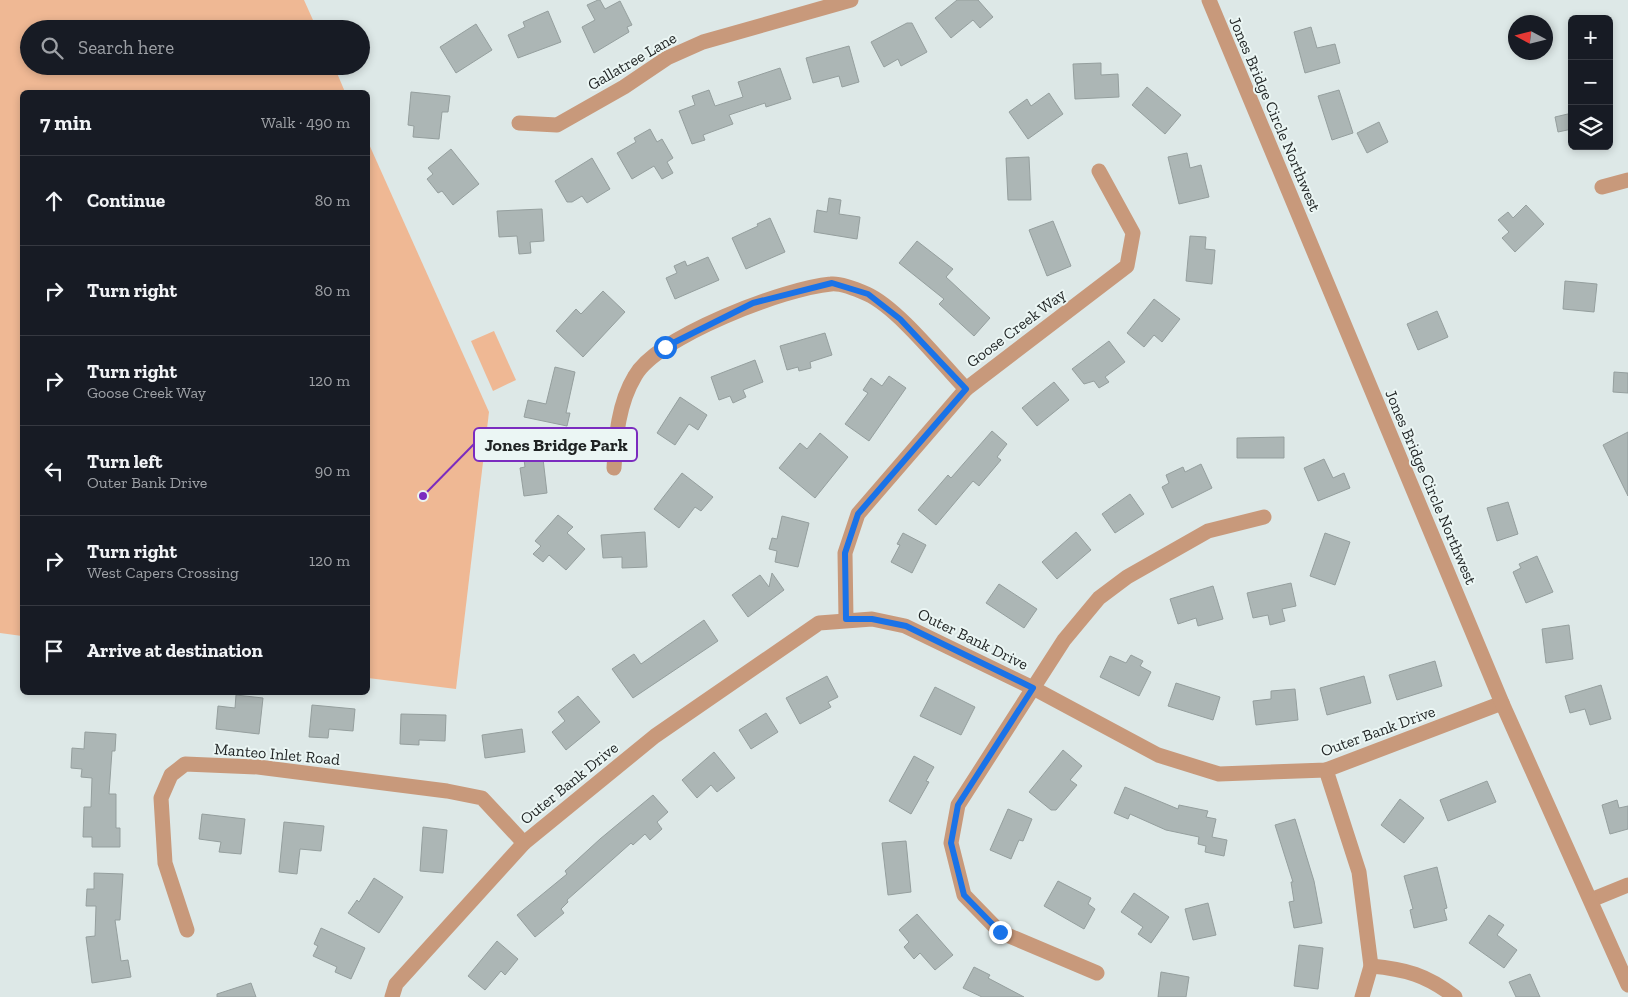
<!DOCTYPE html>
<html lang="en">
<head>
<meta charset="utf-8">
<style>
  :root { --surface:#171b24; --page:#20242c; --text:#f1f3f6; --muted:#9ea1a6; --line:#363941 }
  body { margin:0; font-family:"Zilla Slab",serif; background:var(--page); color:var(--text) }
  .controls { position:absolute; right:15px; top:15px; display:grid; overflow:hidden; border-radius:8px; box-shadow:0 2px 8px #0003 }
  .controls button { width:45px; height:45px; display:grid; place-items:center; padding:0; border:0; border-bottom:1px solid var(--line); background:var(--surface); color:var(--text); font:25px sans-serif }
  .compass { position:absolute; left:1508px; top:15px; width:45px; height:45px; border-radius:50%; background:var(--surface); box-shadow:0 2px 8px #0003; rotate:277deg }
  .stop { position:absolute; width:15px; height:15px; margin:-11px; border:4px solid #1a73e8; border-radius:50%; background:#fff }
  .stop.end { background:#1a73e8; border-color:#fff; box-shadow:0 1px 5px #0008 }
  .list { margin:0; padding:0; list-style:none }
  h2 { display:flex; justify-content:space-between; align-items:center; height:65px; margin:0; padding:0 20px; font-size:21px }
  h2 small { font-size:16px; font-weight:400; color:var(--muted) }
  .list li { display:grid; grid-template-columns:32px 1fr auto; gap:15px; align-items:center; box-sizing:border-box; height:90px; padding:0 20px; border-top:1px solid var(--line) }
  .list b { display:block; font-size:19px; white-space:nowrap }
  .list p { margin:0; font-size:16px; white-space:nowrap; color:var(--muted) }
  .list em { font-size:16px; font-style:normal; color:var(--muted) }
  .icon { flex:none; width:28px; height:28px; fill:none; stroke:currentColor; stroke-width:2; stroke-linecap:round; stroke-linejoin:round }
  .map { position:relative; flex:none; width:1628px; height:997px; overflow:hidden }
  .search { position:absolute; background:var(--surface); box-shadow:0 2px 8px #0003; left:20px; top:20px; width:350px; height:55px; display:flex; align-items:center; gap:12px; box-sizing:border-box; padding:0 18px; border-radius:28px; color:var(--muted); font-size:19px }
  .panel { position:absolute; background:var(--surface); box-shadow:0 2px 8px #0003; left:20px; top:90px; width:350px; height:605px; border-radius:8px }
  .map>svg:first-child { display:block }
  .green { fill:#efb894 }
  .building { fill:#acb6b5; stroke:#959f9e }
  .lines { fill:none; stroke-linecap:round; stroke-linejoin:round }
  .minor { stroke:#c8997b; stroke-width:15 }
  .tertiary { stroke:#c8997b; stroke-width:15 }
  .route { stroke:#1a73e8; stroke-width:6 }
  .labels { text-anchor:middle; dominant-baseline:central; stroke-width:4; stroke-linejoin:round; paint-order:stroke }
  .street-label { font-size:16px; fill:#1f2323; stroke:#ebf6f4 }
  .leader { fill:none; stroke:#7b2cbf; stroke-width:2 }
  .callout-dot { fill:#7b2cbf; stroke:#ebf6f4; stroke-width:2 }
  .callout { fill:#ebf6f4; stroke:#7b2cbf; stroke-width:2 }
  .callout-label { font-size:18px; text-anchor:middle; font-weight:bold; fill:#1f2323 }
</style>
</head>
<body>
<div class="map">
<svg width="1628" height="997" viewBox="0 0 1628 997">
  <rect width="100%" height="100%" fill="#dde8e7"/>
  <!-- green -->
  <g class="green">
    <path d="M0,0H304L317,29H29V66H334L345,92H22V636L0,633Z"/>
    <path d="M368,142L489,412L456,689L368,678Z"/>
    <path d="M494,331L516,380L493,391L471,341Z"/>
  </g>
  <!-- building -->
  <g class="building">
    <path d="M598,0H600L605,9L620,1L632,25L627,27L629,32L594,53L582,27L595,20L587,5Z"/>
    <path d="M957,0H978L993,17L980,28L973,20L951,38L935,18Z"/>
    <path d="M548,11L561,42L518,58L508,35L525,27L523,22Z"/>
    <path d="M907,23H912L927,52L901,66L898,59L884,67L871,42Z"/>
    <path d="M476,24L492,50L456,73L440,47Z"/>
    <path d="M1311,27L1317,48L1335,44L1340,63L1305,73L1294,32Z"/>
    <path d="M849,46L859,82L842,87L839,76L813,83L806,58Z"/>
    <path d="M1101,63V75L1118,74L1119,97L1075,99L1073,64Z"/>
    <path d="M780,68L791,99L766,107L765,103L729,115L733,124L703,135L705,140L692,144L679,111L695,105L692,96L709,90L715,106L743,97L738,82Z"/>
    <path d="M1147,87L1181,115L1165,134L1132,105Z"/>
    <path d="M1339,90L1353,133L1332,140L1318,96Z"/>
    <path d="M411,92L450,96L448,112H442L439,139L413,137L414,126L408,125Z"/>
    <path d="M1049,93L1063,114L1028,139L1009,112L1027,99L1031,106Z"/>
    <path d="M1572,113V129L1558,132L1555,117Z"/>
    <path d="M1379,122L1388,142L1367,153L1357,133Z"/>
    <path d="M650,129L657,142L662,139L673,158L667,162L673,173L662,179L654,166L632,179L617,153L636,142L634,138Z"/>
    <path d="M451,149L479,184L453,205L442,191L438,193L427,179L433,174L428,168Z"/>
    <path d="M1187,153L1190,168L1201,165L1209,197L1179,204L1168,157Z"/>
    <path d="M1029,157L1031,200H1008L1006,158Z"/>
    <path d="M592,158L610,189L587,203L582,196L572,202H567L555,181Z"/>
    <path d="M829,198L841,200L839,214L860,217L857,239L814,232L817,210L827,212Z"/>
    <path d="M1526,205L1544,224L1515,252L1502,238L1509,232L1498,220L1508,212L1513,218Z"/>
    <path d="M542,209L544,241L530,242L531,253L519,254L517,236L499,237L497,211Z"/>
    <path d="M770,218L785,252L746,269L732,238L758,226L757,224Z"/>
    <path d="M1053,221L1071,266L1047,276L1029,230Z"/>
    <path d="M1190,236L1206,237L1205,249L1215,250L1212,284L1186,281Z"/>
    <path d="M917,241L953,269L946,277L990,318L974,336L939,304L944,299L899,263Z"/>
    <path d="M708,257L719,280L675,299L666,278L677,273L674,266L685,261L687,266Z"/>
    <path d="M1565,281L1597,284L1594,312L1563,309Z"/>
    <path d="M603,291L625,312L583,357L556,331L576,309L581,314Z"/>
    <path d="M1154,299L1180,319L1162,342L1154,335L1144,347L1127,333Z"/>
    <path d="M1437,311L1448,337L1418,350L1407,324Z"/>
    <path d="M825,333L832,355L810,362L811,368L799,371L798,367L787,370L780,346Z"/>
    <path d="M1109,341L1125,362L1105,377L1109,382L1099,388L1094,381L1084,384L1072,369Z"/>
    <path d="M755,360L763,382L743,390L746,397L733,403L730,396L719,400L711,377Z"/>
    <path d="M555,367L575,372L566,413H570L567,426L524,417L528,400L546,404Z"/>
    <path d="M1614,372L1628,373V393L1613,392Z"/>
    <path d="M889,376L906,388L869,441L845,424L868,393L863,390L871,378L882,386Z"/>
    <path d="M1054,382L1069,400L1037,426L1022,408Z"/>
    <path d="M680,397L707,415L698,430L689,424L675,445L657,433Z"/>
    <path d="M992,431L1007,444L997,457L1001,460L979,486L973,481L936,525L918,510L948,475L951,478Z"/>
    <path d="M1628,432V496L1603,445Z"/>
    <path d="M820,433L848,457L815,498L779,468L800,443L807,449Z"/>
    <path d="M1284,437V458H1237V438Z"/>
    <path d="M542,450L547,493L524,496L520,468L525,467L523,452Z"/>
    <path d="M1324,459L1333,478L1344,473L1350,488L1318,501L1304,468Z"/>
    <path d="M1201,464L1212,488L1172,508L1162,487L1169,483L1166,475L1183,467L1185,472Z"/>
    <path d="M682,473L713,497L701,511L695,507L679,528L654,509Z"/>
    <path d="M1130,494L1144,514L1115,533L1102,514Z"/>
    <path d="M1508,502L1518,534L1497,541L1487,508Z"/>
    <path d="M558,515L573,527L567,533L585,549L566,570L549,555L543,562L533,554L541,546L535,541Z"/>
    <path d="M782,516L809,523L798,567L775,562L777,551L769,549L772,538L777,539Z"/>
    <path d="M645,532L647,567L622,568V557L603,558L601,535Z"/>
    <path d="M1076,532L1091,550L1057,579L1042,562Z"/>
    <path d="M903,533L926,545L912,573L891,562L900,545L897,544Z"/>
    <path d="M1325,533L1350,542L1335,585L1310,576Z"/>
    <path d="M1537,556L1553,592L1526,603L1513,572L1521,568L1519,564Z"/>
    <path d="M772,573L784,590L748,617L732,595L760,575L769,587Z"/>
    <path d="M1291,583L1296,606L1282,609L1285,621L1270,625L1268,615L1253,618L1247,593Z"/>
    <path d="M999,584L1037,609L1024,628L986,603Z"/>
    <path d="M1213,586L1223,619L1198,626L1196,618L1178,624L1170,599Z"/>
    <path d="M704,620L718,641L633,698L612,669L634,654L641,664Z"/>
    <path d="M1569,625L1573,659L1546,663L1542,629Z"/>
    <path d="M1131,655L1143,661L1140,666L1151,672L1139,696L1100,677L1110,656L1126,663Z"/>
    <path d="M1435,661L1442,686L1397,700L1389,675Z"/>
    <path d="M827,676L838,697L828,702L831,707L800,724L786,698Z"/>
    <path d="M1364,676L1371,703L1327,715L1320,688Z"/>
    <path d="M1176,683L1220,697L1213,720L1168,706Z"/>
    <path d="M1601,685L1611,719L1590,725L1585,709L1570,713L1565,696Z"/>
    <path d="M935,687L975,707L961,735L920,716Z"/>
    <path d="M1295,689L1298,720L1256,725L1253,701L1271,699V691Z"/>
    <path d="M236,695L263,698L259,734L216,729L218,706L235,708Z"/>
    <path d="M578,696L600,722L566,750L552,732L565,721L558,712Z"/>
    <path d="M312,705L355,709L353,731L329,729L328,738L309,737Z"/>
    <path d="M766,713L778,732L751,749L739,730Z"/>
    <path d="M401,714L446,715L445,741L419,740V745L400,744Z"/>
    <path d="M522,729L525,752L485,758L482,735Z"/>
    <path d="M85,732L116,734L115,751H112L109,794H116V828H120V847H92V837H83L84,807H91L92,778L81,777L82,769L71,768L72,748L84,749Z"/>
    <path d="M1063,750L1082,766L1070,780L1077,785L1056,810H1051L1029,792Z"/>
    <path d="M714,752L735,778L717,792L711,785L697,798L682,780Z"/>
    <path d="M914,756L934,767L926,781L929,782L911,814L889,801Z"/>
    <path d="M1487,781L1496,802L1448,821L1440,800Z"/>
    <path d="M1125,787L1178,809L1179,805L1208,811L1206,817L1216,819L1212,837L1227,840L1224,856L1205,852L1206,846L1198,844L1199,837L1166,830L1130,814L1128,819L1114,813Z"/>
    <path d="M653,795L668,812L657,822L662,829L650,840L645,834L633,845L631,843L567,900L568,902L561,909L564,913L535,937L517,915L567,874L565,871L600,839Z"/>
    <path d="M1400,799L1424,818L1404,843L1381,825Z"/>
    <path d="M1617,800L1619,808L1628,806V829L1610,834L1602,805Z"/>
    <path d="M1008,809L1032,819L1023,841L1019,840L1011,859L990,850Z"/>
    <path d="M202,814L245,819L241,854L219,852L221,842L199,839Z"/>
    <path d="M1295,819L1314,881L1322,923L1294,928L1289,902L1294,901L1291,882H1293L1275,825Z"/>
    <path d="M284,822L324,826L321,851L300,849L297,874L279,872Z"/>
    <path d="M423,827L447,830L443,873L420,871Z"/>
    <path d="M906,841L911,892L888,895L882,843Z"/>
    <path d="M1437,867L1447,908L1444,909L1447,920L1414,928L1410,910L1413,909L1404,876Z"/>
    <path d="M94,873L123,874L120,920H115L121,961L128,960L131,977L92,983L86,937L95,936L96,906H86L87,889H94Z"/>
    <path d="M374,878L403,897L379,933L348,913L357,900L359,902Z"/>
    <path d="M1058,881L1091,898L1088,904L1095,909L1084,929L1044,906Z"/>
    <path d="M1134,893L1169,917L1151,943L1138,934L1143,927L1121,912Z"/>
    <path d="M1208,903L1216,935L1193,940L1185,909Z"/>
    <path d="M917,914L953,955L935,970L920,953L914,959L904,947L909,942L899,930Z"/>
    <path d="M1489,915L1504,925L1497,935L1517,950L1504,968L1469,943Z"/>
    <path d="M321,928L365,948L351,979L335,972L337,967L313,956L318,946L314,944Z"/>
    <path d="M497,941L518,959L505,975L501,971L485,990L468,976Z"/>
    <path d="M1299,945L1323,948L1318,989L1294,986Z"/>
    <path d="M974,967L990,975L988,978L1024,997H982L963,988Z"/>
    <path d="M1161,972L1189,977L1186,997H1158Z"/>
    <path d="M1530,974L1540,997H1516L1509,982Z"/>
    <path d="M251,983L256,997H217V994Z"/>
  </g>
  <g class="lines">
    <!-- minor -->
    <g class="minor">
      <path d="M519,123L557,125L624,87L667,58L703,42L851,0"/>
      <path d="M1602,187L1628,180"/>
      <path d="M614,468C616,437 618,404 635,376C658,336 785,288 831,284C840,283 858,290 867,294C898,308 941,363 966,389"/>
      <path d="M846,619L845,553L858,514L966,389L1127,266L1133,233L1099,171"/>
      <path d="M1326,770L1359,872L1371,966L1362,997"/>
      <path d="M1591,900L1628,885"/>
      <path d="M187,930L165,863L161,798L171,775L185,764L258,767L447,791L482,798L524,843"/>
      <path d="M1371,966C1405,969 1427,975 1455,997"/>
      <path d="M1097,973L1000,932L964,895L951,843L958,805L1064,640L1099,598L1127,577L1208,531L1264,517"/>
      <path d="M392,997L396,984L524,843L655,736L819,623L872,619L905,626L1033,688L1158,755L1219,774L1326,770L1502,703"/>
    </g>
    <!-- tertiary -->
    <path class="tertiary" d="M1209,0L1502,703L1628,985"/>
  </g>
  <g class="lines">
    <!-- route -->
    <path class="route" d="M665,347L753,303L832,283L868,294L900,319L966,389L858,514L845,553L846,619H872L906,626L1033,688L958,805L951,843L964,895L1000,932"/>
  </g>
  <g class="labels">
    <!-- street labels -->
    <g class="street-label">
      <text transform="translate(632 61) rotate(-30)">Gallatree Lane</text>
      <text transform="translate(1275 114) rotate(67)">Jones Bridge Circle Northwest</text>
      <text transform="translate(1016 328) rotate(-37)">Goose Creek Way</text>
      <text transform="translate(1431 487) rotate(67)">Jones Bridge Circle Northwest</text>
      <text transform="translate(973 639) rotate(26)">Outer Bank Drive</text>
      <text transform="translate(1378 731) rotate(-20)">Outer Bank Drive</text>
      <text transform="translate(277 754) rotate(5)">Manteo Inlet Road</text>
      <text transform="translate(569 783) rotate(-39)">Outer Bank Drive</text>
    </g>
  </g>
  <!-- callouts -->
  <path class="leader" d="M423 496L474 444"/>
  <circle class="callout-dot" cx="423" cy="496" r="5"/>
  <rect class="callout" x="474" y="428" width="163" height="33" rx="5"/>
  <g class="callout-label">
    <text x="556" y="451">Jones Bridge Park</text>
  </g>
</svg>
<div class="controls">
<button>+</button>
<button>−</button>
<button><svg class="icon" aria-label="layers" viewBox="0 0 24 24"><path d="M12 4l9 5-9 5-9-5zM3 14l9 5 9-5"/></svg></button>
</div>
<svg class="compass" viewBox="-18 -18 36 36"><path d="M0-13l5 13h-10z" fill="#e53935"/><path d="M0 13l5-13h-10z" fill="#9ea1a6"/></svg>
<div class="stop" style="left:665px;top:347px"></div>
<div class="stop end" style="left:1000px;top:932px"></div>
<div class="search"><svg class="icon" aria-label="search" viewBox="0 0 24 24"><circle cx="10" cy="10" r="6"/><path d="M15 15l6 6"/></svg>Search here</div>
<section class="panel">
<h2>7 min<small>Walk · 490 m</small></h2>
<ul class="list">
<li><svg class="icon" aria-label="ahead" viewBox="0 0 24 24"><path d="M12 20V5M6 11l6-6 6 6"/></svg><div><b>Continue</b></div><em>80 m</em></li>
<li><svg class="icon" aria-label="right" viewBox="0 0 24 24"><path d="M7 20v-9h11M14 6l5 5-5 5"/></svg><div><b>Turn right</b></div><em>80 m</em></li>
<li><svg class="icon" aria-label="right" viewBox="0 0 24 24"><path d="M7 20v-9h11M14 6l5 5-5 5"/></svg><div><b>Turn right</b><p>Goose Creek Way</p></div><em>120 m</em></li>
<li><svg class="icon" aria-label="left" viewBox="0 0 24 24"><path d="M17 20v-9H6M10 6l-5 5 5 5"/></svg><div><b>Turn left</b><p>Outer Bank Drive</p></div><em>90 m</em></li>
<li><svg class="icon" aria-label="right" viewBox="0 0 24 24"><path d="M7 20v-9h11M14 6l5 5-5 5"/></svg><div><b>Turn right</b><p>West Capers Crossing</p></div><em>120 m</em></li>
<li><svg class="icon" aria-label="arrive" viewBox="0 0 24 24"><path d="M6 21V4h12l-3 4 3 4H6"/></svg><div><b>Arrive at destination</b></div></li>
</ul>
</section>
</div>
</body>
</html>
